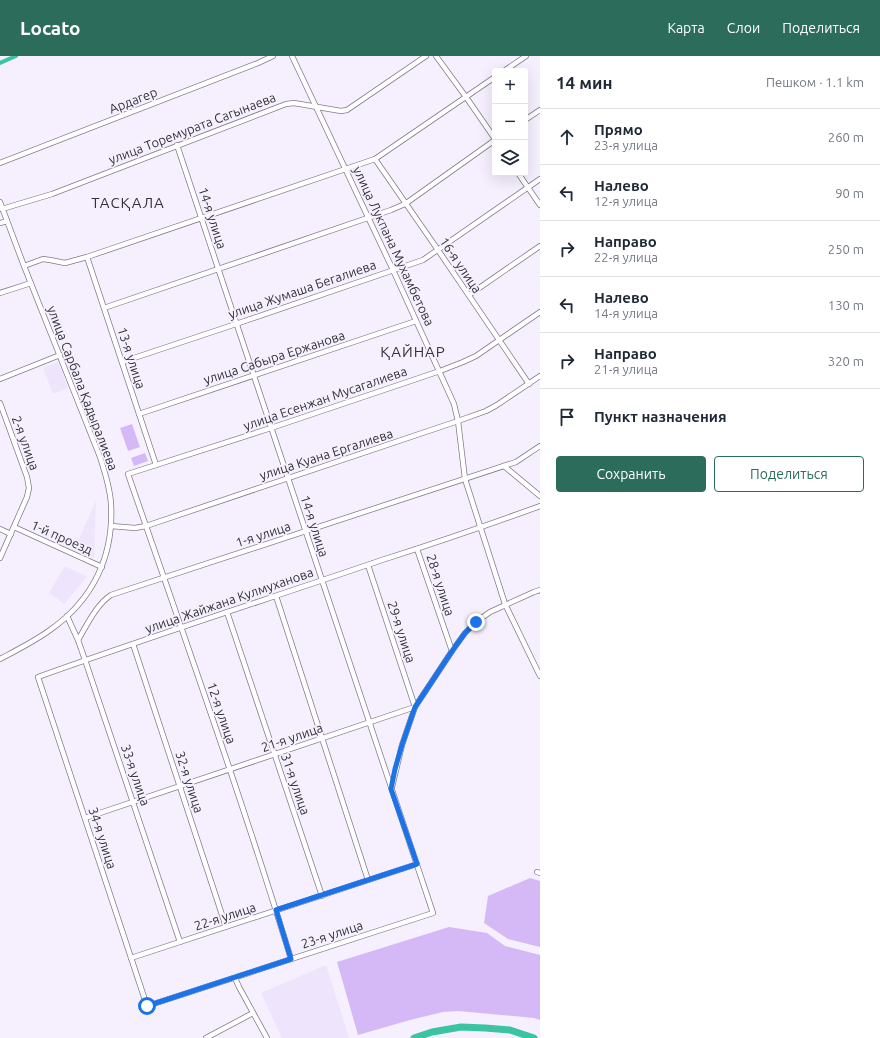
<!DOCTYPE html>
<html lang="ru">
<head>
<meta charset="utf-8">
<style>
  :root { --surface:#fff; --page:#f2f2f3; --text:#1f2937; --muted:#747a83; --line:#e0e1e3; --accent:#2c6c5a }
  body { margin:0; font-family:Ubuntu,sans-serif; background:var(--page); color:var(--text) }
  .controls { position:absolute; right:12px; top:12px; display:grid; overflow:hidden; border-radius:4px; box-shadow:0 4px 16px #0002 }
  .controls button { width:36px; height:36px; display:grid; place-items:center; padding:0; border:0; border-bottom:1px solid var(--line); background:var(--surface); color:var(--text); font:20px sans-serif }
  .stop { position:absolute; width:12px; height:12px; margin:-9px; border:3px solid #1a73e8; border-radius:50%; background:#fff }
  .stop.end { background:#1a73e8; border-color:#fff; box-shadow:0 1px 4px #0008 }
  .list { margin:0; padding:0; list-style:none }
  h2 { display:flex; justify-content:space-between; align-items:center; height:52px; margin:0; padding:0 16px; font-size:17px }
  h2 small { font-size:13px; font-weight:400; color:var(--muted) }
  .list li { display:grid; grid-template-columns:26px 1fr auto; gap:12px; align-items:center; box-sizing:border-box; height:56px; padding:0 16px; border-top:1px solid var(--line) }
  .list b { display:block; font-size:15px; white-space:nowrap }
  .list p { margin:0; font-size:13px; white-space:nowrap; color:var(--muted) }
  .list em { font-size:13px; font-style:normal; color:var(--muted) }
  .actions { display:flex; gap:8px; padding:12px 16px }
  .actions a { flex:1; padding:9px 0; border:1px solid var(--accent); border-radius:4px; text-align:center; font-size:14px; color:var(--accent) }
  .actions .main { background:var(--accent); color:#fff }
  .icon { flex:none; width:22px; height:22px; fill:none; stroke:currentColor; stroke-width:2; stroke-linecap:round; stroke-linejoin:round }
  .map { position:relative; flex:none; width:540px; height:982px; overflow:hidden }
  header { display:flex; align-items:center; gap:24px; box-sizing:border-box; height:56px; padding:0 20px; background:var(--accent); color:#fff }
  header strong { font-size:19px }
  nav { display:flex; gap:22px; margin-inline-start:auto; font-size:14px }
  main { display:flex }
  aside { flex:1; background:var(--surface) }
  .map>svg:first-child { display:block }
  .built { fill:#eee4fc }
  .green { fill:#d5b9f7 }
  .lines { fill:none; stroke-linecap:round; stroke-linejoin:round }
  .canal { stroke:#3cc3a0; stroke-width:4 }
  .river { stroke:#3cc3a0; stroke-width:7 }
  .street-casing { stroke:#837a8e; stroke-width:6 }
  .street { stroke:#fff; stroke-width:4.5 }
  .route { stroke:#1a73e8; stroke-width:5 }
  .labels { text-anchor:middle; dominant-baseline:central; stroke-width:3.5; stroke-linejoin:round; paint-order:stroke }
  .street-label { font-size:13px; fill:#343139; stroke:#f6f0fe }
  .quarter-label { font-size:15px; letter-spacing:1px; fill:#343139; stroke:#f6f0fe }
</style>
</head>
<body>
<header>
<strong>Locato</strong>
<nav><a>Карта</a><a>Слои</a><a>Поделиться</a></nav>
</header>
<main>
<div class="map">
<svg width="540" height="982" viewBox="0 0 540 982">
  <rect width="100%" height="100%" fill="#f6f0fe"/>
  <!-- built -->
  <g class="built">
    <path d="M58,306L68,332L53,338L43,312Z"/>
    <path d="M96,445L94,502L74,494Z"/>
    <path d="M65,510L87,521L64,548L49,537Z"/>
    <path d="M326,909L349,982H282L261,937Z"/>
  </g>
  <!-- green -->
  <g class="green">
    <path d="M132,368L140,391L128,395L120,372Z"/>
    <path d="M145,397L148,405L134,410L131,402Z"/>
    <path d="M530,822L540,825V891L508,883L484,867L488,840Z"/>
    <path d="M449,871L487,877L505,890L540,899V964L534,962L458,955L443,956L410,964L358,979L337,906Z"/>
  </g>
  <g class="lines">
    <!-- canal -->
    <path class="canal" d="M0,7L16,0"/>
    <!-- river -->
    <path class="river" d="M414,982L432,976L461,971L485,972L510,974L534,982"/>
    <!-- street casing -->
    <g class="street-casing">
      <g id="street">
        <path d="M292,0L393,214L454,348L458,365L465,423L505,548L540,620"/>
        <path d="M436,0L466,41L495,83"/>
        <path d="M504,15L526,0"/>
        <path d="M525,64L540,54"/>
        <path d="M177,89C262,345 348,601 433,857L147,950L38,621C152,580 268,543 382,504C435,487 488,469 540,450"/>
        <path d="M375,103L438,194L529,328"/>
        <path d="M0,107L258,7L273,0"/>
        <path d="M518,117L540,149"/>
        <path d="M0,146L24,210L100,401C105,416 110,432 111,448C114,500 93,544 50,574C35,585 17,594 0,603"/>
        <path d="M2,153L52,138L286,48L294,47L341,55L347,54L426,0"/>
        <path d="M0,167L7,165"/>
        <path d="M87,201L156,409"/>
        <path d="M24,210L43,203L50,204L65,207L87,201L375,103L495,21"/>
        <path d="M0,237L31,227"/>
        <path d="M469,239L540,190"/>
        <path d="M104,252L391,154L405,148L495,84"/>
        <path d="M122,306L236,268L423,204L540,123"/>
        <path d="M0,323L60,299"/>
        <path d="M0,347L27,421L29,432L27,441L0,502"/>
        <path d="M139,358L416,265"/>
        <path d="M504,410L540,440"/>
        <path d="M111,470L135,472L146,470L458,365L486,355L497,349L540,320"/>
        <path d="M14,471L102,511"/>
        <path d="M0,473L11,478"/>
        <path d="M417,493L452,595"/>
        <path d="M276,540L368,824"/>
        <path d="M227,556L322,840"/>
        <path d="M67,560L78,584L85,604L180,886"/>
        <path d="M78,584C87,569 96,549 111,539L516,406L540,390"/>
        <path d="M133,588L226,871"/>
        <path d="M392,731L402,689L415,651L452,595L465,577L476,566L490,556L534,536L540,534"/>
        <path d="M85,762L415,651L368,509"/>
        <path d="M537,816L540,817"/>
        <path d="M131,902L417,808"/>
        <path d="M291,903C241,740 184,580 128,418L271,372L440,315L463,306L476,300L540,256"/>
        <path d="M235,922L239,931L267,982"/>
        <path d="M206,982L253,957"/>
      </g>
    </g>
    <!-- street -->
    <use href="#street" class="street"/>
  </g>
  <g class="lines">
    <!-- route -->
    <path class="route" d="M147,950L291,903L276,854L417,808L391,733L395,713L402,689L415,651L452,595L465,577L476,566"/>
  </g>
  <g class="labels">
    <!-- street labels -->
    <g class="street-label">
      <text transform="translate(133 44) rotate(-21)">Ардагер</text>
      <text transform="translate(192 72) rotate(-21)">улица Торемурата Сагынаева</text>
      <text transform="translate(213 162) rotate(72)">14-я улица</text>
      <text transform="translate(394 190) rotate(65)">улица Лукпана Мухамбетова</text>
      <text transform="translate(461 209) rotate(56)">16-я улица</text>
      <text transform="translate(302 233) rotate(-19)">улица Жумаша Бегалиева</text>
      <text transform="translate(274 301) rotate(-18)">улица Сабыра Ержанова</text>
      <text transform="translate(132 302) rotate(72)">13-я улица</text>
      <text transform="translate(83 332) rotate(69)">улица Сарбала Қадыралиева</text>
      <text transform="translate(325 342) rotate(-19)">улица Есенжан Мусагалиева</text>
      <text transform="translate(26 387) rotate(70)">2-я улица</text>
      <text transform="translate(326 398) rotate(-18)">улица Куана Ергалиева</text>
      <text transform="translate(315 470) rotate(72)">14-я улица</text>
      <text transform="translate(263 478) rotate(-18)">1-я улица</text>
      <text transform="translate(62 481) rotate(24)">1-й проезд</text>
      <text transform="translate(441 529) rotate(72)">28-я улица</text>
      <text transform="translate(229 544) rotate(-19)">улица Жайжана Кулмуханова</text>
      <text transform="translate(402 576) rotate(72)">29-я улица</text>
      <text transform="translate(222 657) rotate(71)">12-я улица</text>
      <text transform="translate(292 681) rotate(-19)">21-я улица</text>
      <text transform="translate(136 719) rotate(71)">33-я улица</text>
      <text transform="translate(190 726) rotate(72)">32-я улица</text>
      <text transform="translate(296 728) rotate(71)">31-я улица</text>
      <text transform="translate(103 782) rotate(72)">34-я улица</text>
      <text transform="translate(225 860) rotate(-18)">22-я улица</text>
      <text transform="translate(332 878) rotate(-18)">23-я улица</text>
    </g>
    <!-- quarter labels -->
    <g class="quarter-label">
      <text x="128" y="146">ТАСҚАЛА</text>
      <text x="413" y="295">ҚАЙНАР</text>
    </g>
  </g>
</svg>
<div class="controls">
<button>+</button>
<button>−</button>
<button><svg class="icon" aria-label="layers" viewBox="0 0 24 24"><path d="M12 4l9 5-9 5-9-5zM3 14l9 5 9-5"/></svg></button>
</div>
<div class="stop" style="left:147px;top:950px"></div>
<div class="stop end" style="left:476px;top:566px"></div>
</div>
<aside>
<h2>14 мин<small>Пешком · 1.1 km</small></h2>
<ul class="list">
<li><svg class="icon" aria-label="ahead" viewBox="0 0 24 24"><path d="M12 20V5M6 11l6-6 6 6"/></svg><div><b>Прямо</b><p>23-я улица</p></div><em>260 m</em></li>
<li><svg class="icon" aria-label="left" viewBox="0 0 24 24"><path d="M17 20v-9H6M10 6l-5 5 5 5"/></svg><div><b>Налево</b><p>12-я улица</p></div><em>90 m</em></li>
<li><svg class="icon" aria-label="right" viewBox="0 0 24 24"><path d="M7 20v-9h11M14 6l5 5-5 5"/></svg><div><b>Направо</b><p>22-я улица</p></div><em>250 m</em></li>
<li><svg class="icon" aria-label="left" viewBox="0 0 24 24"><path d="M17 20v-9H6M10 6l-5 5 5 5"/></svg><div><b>Налево</b><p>14-я улица</p></div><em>130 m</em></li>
<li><svg class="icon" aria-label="right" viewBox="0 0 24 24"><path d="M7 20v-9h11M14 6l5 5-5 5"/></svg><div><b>Направо</b><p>21-я улица</p></div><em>320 m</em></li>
<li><svg class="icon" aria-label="arrive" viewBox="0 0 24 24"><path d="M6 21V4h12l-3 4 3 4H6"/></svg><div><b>Пункт назначения</b></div></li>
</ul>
<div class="actions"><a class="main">Сохранить</a><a>Поделиться</a></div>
</aside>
</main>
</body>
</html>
